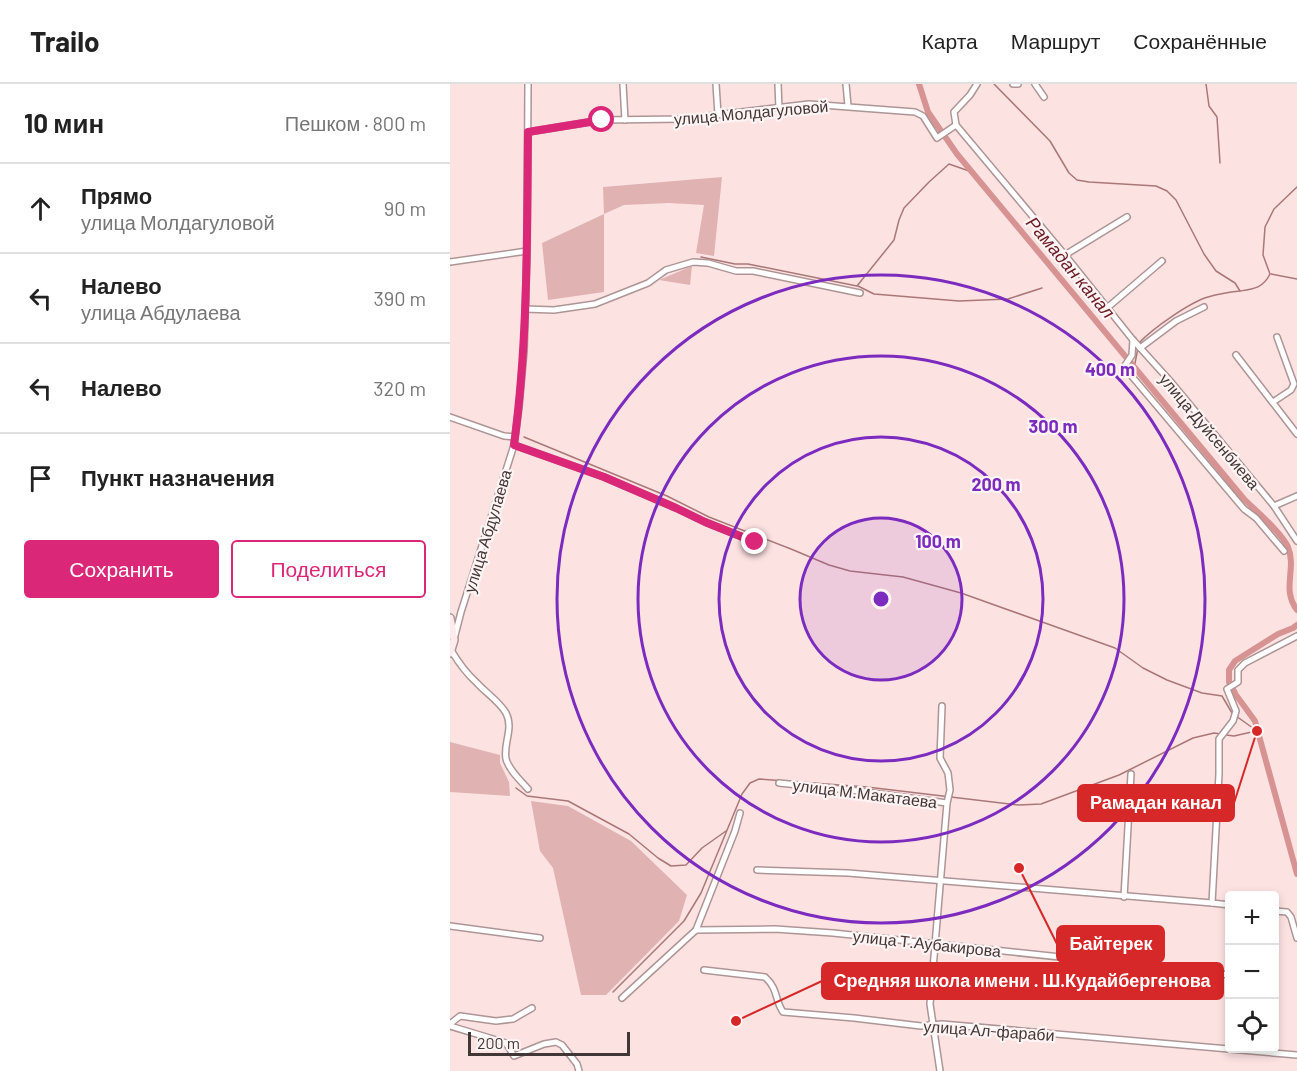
<!DOCTYPE html>
<html lang="ru">
<head>
<meta charset="utf-8">
<style>
  :root { --surface:#fff; --page:#f2f2f2; --text:#222; --muted:#767676; --line:#e0e0e0; --accent:#db2777 }
  body { margin:0; font-family:Barlow,sans-serif; background:var(--page); color:var(--text) }
  .controls { position:absolute; right:18px; bottom:18px; display:grid; overflow:hidden; border-radius:6px; box-shadow:0 3px 9px #0003 }
  .controls button { width:54px; height:54px; display:grid; place-items:center; padding:0; border:0; border-bottom:2px solid var(--line); background:var(--surface); color:var(--text); font:30px sans-serif }
  .scale { position:absolute; left:18px; bottom:15px; width:162px; box-sizing:border-box; padding-left:6px; border:3px solid #423737; border-top:0; font-size:16px; line-height:21px; white-space:nowrap; color:#423737; -webkit-text-stroke:4px #fff4f4; paint-order:stroke }
  .stop { position:absolute; width:18px; height:18px; margin:-14px; border:4px solid #db2777; border-radius:50%; background:#fff }
  .stop.end { background:#db2777; border-color:#fff; box-shadow:0 2px 6px #0008 }
  .list { margin:0; padding:0; list-style:none }
  h2 { display:flex; justify-content:space-between; align-items:center; height:78px; margin:0; padding:0 24px; font-size:26px }
  h2 small { font-size:20px; font-weight:400; color:var(--muted) }
  .list li { display:grid; grid-template-columns:39px 1fr auto; gap:18px; align-items:center; box-sizing:border-box; height:90px; padding:0 24px; border-top:2px solid var(--line) }
  .list b { display:block; font-size:22px; white-space:nowrap }
  .list p { margin:0; font-size:20px; white-space:nowrap; color:var(--muted) }
  .list em { font-size:20px; font-style:normal; color:var(--muted) }
  .actions { display:flex; gap:12px; padding:18px 24px }
  .actions a { flex:1; padding:14px 0; border:2px solid var(--accent); border-radius:6px; text-align:center; font-size:21px; color:var(--accent) }
  .actions .main { background:var(--accent); color:#fff }
  .icon { flex:none; width:33px; height:33px; fill:none; stroke:currentColor; stroke-width:2; stroke-linecap:round; stroke-linejoin:round }
  .map { position:relative; flex:none; width:847px; height:987px; overflow:hidden }
  header { display:flex; align-items:center; gap:36px; box-sizing:border-box; height:84px; padding:0 30px; background:var(--surface); border-bottom:2px solid var(--line) }
  header strong { font-size:28px }
  nav { display:flex; gap:33px; margin-inline-start:auto; font-size:21px }
  main { display:flex }
  aside { flex:1; background:var(--surface) }
  .map>svg:first-child { display:block }
  .green { fill:#e0b3b2 }
  .lines { fill:none; stroke-linecap:round; stroke-linejoin:round }
  .stream { stroke:#a77; stroke-width:1.5 }
  .canal { stroke:#d69392; stroke-width:6 }
  .street-casing { stroke:#ae9595; stroke-width:8 }
  .secondary-casing { stroke:#ae9595; stroke-width:10 }
  .street { stroke:#fff; stroke-width:5 }
  .secondary { stroke:#feecec; stroke-width:7 }
  .route { stroke:#db2777; stroke-width:8 }
  .ring { fill:none; stroke:#7b2cbf; stroke-width:3 }
  .labels { text-anchor:middle; dominant-baseline:central; stroke-width:4.5; stroke-linejoin:round; paint-order:stroke }
  .street-label { font-size:16px; fill:#423737; stroke:#fff4f4 }
  .water-label { font-size:18px; font-style:italic; fill:#6c1c24; stroke:#fff4f4 }
  .centre { fill:#7b2cbf; stroke:#fff4f4; stroke-width:3 }
  .ring-label { font-size:18px; text-anchor:middle; font-weight:bold; fill:#7b2cbf; stroke:#fff4f4; stroke-width:4.5; stroke-linejoin:round; paint-order:stroke }
  .leader { fill:none; stroke:#d62828; stroke-width:2 }
  .callout-dot { fill:#d62828; stroke:#fff4f4; stroke-width:2 }
  .callout { fill:#d62828; stroke:#d62828; stroke-width:2 }
  .callout-label { font-size:18px; text-anchor:middle; font-weight:bold; fill:#fff }
</style>
</head>
<body>
<header>
<strong>Trailo</strong>
<nav><a>Карта</a><a>Маршрут</a><a>Сохранённые</a></nav>
</header>
<main>
<aside>
<h2>10 мин<small>Пешком · 800 m</small></h2>
<ul class="list">
<li><svg class="icon" aria-label="ahead" viewBox="0 0 24 24"><path d="M12 20V5M6 11l6-6 6 6"/></svg><div><b>Прямо</b><p>улица Молдагуловой</p></div><em>90 m</em></li>
<li><svg class="icon" aria-label="left" viewBox="0 0 24 24"><path d="M17 20v-9H6M10 6l-5 5 5 5"/></svg><div><b>Налево</b><p>улица Абдулаева</p></div><em>390 m</em></li>
<li><svg class="icon" aria-label="left" viewBox="0 0 24 24"><path d="M17 20v-9H6M10 6l-5 5 5 5"/></svg><div><b>Налево</b></div><em>320 m</em></li>
<li><svg class="icon" aria-label="arrive" viewBox="0 0 24 24"><path d="M6 21V4h12l-3 4 3 4H6"/></svg><div><b>Пункт назначения</b></div></li>
</ul>
<div class="actions"><a class="main">Сохранить</a><a>Поделиться</a></div>
</aside>
<div class="map">
<svg width="847" height="987" viewBox="0 0 847 987">
  <rect width="100%" height="100%" fill="#fde2e2"/>
  <!-- green -->
  <g class="green">
    <path d="M272,93L264,172L246,169L254,121L219,119L174,121L154,130V208L98,216L92,159L154,130L153,103Z"/>
    <path d="M242,182L240,201L209,196Z"/>
    <path d="M0,658L50,671V679L59,698L60,712L0,708Z"/>
    <path d="M81,717L118,722L181,757L237,811L229,837L156,911H131L103,784L90,767Z"/>
  </g>
  <g class="lines">
    <!-- stream -->
    <g class="stream">
      <path d="M544,0L600,57L619,89L627,96L639,98L706,102L717,107L726,116L754,170L766,187L785,199L790,207"/>
      <path d="M756,0L759,22L767,33L770,79"/>
      <path d="M251,173L285,180H298L407,202L444,156L449,136L454,124L479,98L499,80L522,88"/>
      <path d="M821,190L847,195"/>
      <path d="M408,202L424,210L509,217L558,215L592,204"/>
      <path d="M689,259C702,245 740,218 758,213C768,210 780,208 790,207C804,205 813,204 820,190L813,171L815,143L824,125L847,103"/>
      <path d="M684,284L688,264"/>
      <path d="M74,353L217,412L259,433L341,465L379,481L400,487L453,493L511,509L665,564L693,584L717,596L752,609L772,612L782,629"/>
      <path d="M786,632L807,647"/>
      <path d="M776,651L784,652L806,647"/>
      <path d="M66,704L77,712L118,717L179,750L208,774L221,782L236,781L252,764L276,747"/>
      <path d="M163,908L234,837L251,809L292,710L300,699L309,695L417,703L569,721L591,720L669,691L743,654L764,649L771,650"/>
    </g>
    <!-- canal -->
    <g class="canal">
      <path d="M469,0L478,28L507,70L794,415C806,427 832,449 838,463C847,485 831,505 847,526"/>
      <path d="M847,541L843,544L828,550L785,577L779,586V598L786,611L805,637L847,790"/>
    </g>
    <!-- street casing -->
    <g class="street-casing">
      <g id="street">
        <path d="M173,0L175,36"/>
        <path d="M266,0L268,31"/>
        <path d="M328,0L329,25"/>
        <path d="M396,0L398,22"/>
        <path d="M527,0L520,11L504,28L506,41L615,171L683,256L721,298L824,422L847,457"/>
        <path d="M563,0H568"/>
        <path d="M585,0L594,13"/>
        <path d="M78,48L152,36L233,35L359,20L465,28L473,32L487,54L506,41"/>
        <path d="M615,171L677,133"/>
        <path d="M0,178L77,167"/>
        <path d="M657,224L712,177"/>
        <path d="M75,225L104,226L145,220L198,199L216,186L243,178L258,179L286,187H303L410,209"/>
        <path d="M683,256L682,271L674,283L794,425L806,434L834,467"/>
        <path d="M690,264L726,237L754,223"/>
        <path d="M786,271L847,350"/>
        <path d="M823,318L841,306L844,300L827,253"/>
        <path d="M0,333L54,352L65,353"/>
        <path d="M64,361L154,393L226,424L255,438L305,458"/>
        <path d="M824,422L847,412"/>
        <path d="M4,555L11,528L64,361L69,323L74,267L77,167L78,0"/>
        <path d="M1,566C8,578 17,590 27,599C36,609 49,617 56,629C64,645 53,659 56,675C59,686 70,696 78,705"/>
        <path d="M492,622L490,674L498,689L500,706L497,719"/>
        <path d="M329,699L408,707L497,719L480,920L490,987"/>
        <path d="M307,786L398,789L762,819"/>
        <path d="M674,813L681,690"/>
        <path d="M780,821L762,819L769,690V655L783,637L786,627L777,605L788,598V586L795,579L847,552"/>
        <path d="M824,827L837,828L841,833L847,854"/>
        <path d="M0,842L90,854"/>
        <path d="M246,846L325,845L383,849L780,891"/>
        <path d="M254,886L315,893C329,906 324,915 333,928L404,934L471,942L492,940L847,971"/>
        <path d="M172,914L246,846L285,747L290,729"/>
        <path d="M0,940L10,932L46,937L63,935L82,924"/>
        <path d="M0,942L56,959L64,972L94,960L106,958L112,961L127,980L129,987"/>
      </g>
    </g>
    <!-- secondary casing -->
    <g class="secondary-casing">
      <path id="secondary" d="M0,534L4,556L0,569"/>
    </g>
    <!-- street -->
    <use href="#street" class="street"/>
    <!-- secondary -->
    <use href="#secondary" class="secondary"/>
  </g>
  <g class="lines">
    <!-- route -->
    <path class="route" d="M152,36L78,48C77,152 78,257 64,361L154,393L226,424L255,438L305,458"/>
  </g>
  <!-- distance rings -->
  <circle cx="431" cy="515" r="81" fill="#7b2cbf" fill-opacity=".12"/>
  <g class="ring">
    <circle cx="431" cy="515" r="81"/>
    <circle cx="431" cy="515" r="162"/>
    <circle cx="431" cy="515" r="243"/>
    <circle cx="431" cy="515" r="324"/>
  </g>
  <g class="labels">
    <!-- street labels -->
    <g class="street-label">
      <text transform="translate(301 28) rotate(-5)">улица Молдагуловой</text>
      <text transform="translate(760 347) rotate(50)">улица Дуйсенбиева</text>
      <text transform="translate(37 447) rotate(-73)">улица Абдулаева</text>
      <text transform="translate(415 709) rotate(7)">улица М.Макатаева</text>
      <text transform="translate(477 859) rotate(6)">улица Т.Аубакирова</text>
      <text transform="translate(539 946) rotate(4)">улица Ал-фараби</text>
    </g>
    <!-- water labels -->
    <g class="water-label">
      <text transform="translate(621 183) rotate(50)">Рамадан канал</text>
    </g>
  </g>
  <circle cx="431" cy="515" r="9" class="centre"/>
  <g class="ring-label">
    <text x="660" y="292">400 m</text>
    <text x="603" y="349">300 m</text>
    <text x="546" y="407">200 m</text>
    <text x="488" y="464">100 m</text>
  </g>
  <!-- callouts -->
  <path class="leader" d="M807 647L784 719M569 784L607 860M286 937L372 897"/>
  <g class="callout-dot">
    <circle cx="807" cy="647" r="6"/>
    <circle cx="569" cy="784" r="6"/>
    <circle cx="286" cy="937" r="6"/>
  </g>
  <g class="callout">
    <rect x="628" y="701" width="156" height="36" rx="6"/>
    <rect x="607" y="842" width="107" height="36" rx="6"/>
    <rect x="372" y="879" width="401" height="36" rx="6"/>
  </g>
  <g class="callout-label">
    <text x="706" y="725">Рамадан канал</text>
    <text x="661" y="866">Байтерек</text>
    <text x="572" y="903">Средняя школа имени . Ш.Кудайбергенова</text>
  </g>
</svg>
<div class="controls">
<button>+</button>
<button>−</button>
<button><svg class="icon" aria-label="locate" viewBox="0 0 24 24"><circle cx="12" cy="12" r="6"/><path d="M12 2v4M12 18v4M2 12h4M18 12h4"/></svg></button>
</div>
<div class="scale">200 m</div>
<div class="stop" style="left:152px;top:36px"></div>
<div class="stop end" style="left:305px;top:458px"></div>
</div>
</main>
</body>
</html>
